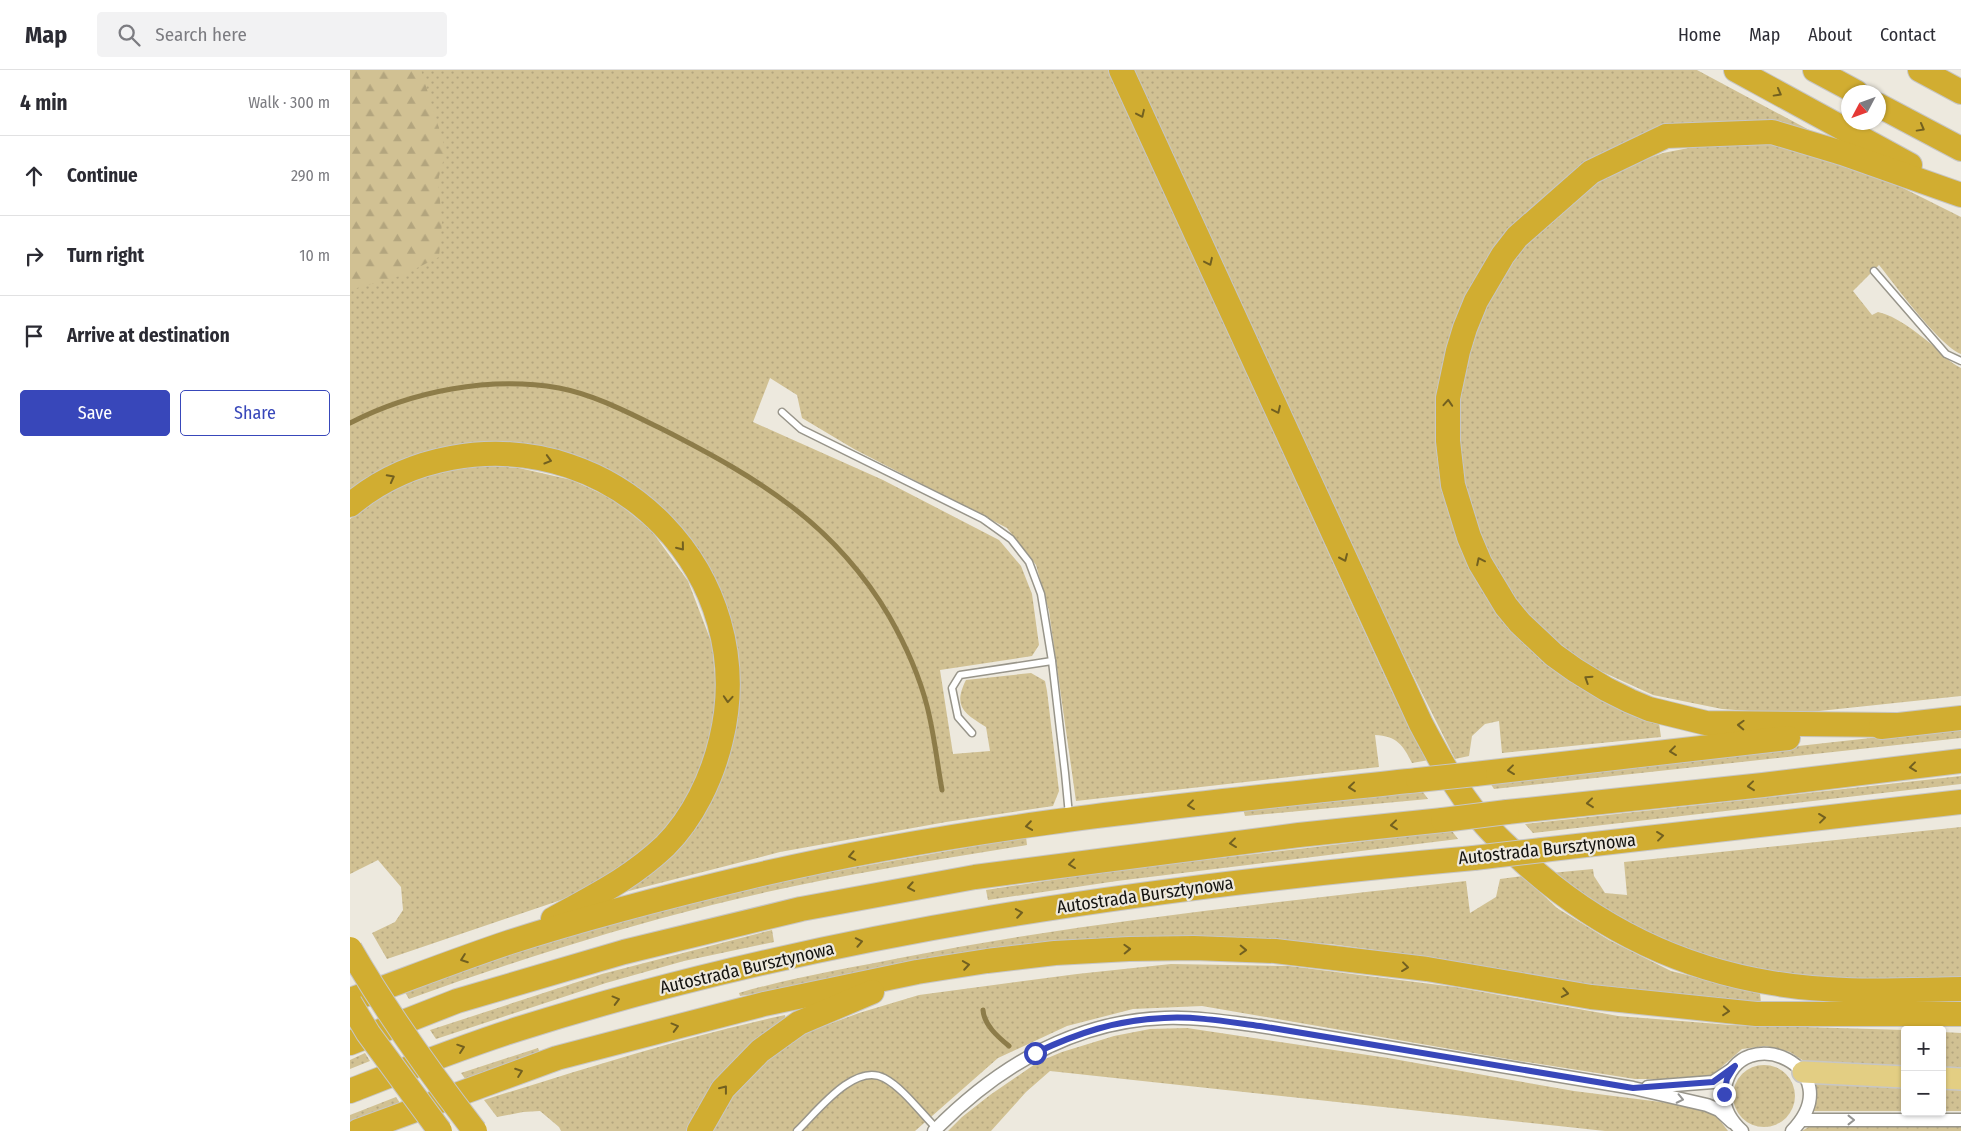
<!DOCTYPE html>
<html lang="en">
<head>
<meta charset="utf-8">
<style>
  :root { --surface:#fff; --page:#f2f2f3; --text:#2b2b33; --muted:#7c7c81; --line:#e1e1e2; --accent:#3847ba }
  body { margin:0; font-family:"Fira Sans Condensed",sans-serif; background:var(--page); color:var(--text) }
  .controls { position:absolute; right:15px; bottom:15px; display:grid; overflow:hidden; border-radius:5px; box-shadow:0 1px 4px #0004 }
  .controls button { width:45px; height:45px; display:grid; place-items:center; padding:0; border:0; border-bottom:1px solid var(--line); background:var(--surface); color:var(--text); font:25px sans-serif }
  .compass { position:absolute; left:1491px; top:15px; width:45px; height:45px; border-radius:50%; background:var(--surface); box-shadow:0 1px 4px #0004; rotate:229deg }
  .stop { position:absolute; width:15px; height:15px; margin:-11px; border:4px solid #3847ba; border-radius:50%; background:#fff }
  .stop.end { background:#3847ba; border-color:#fff; box-shadow:0 1px 5px #0008 }
  .list { margin:0; padding:0; list-style:none }
  h2 { display:flex; justify-content:space-between; align-items:center; height:65px; margin:0; padding:0 20px; font-size:21px }
  h2 small { font-size:16px; font-weight:400; color:var(--muted) }
  .list li { display:grid; grid-template-columns:32px 1fr auto; gap:15px; align-items:center; box-sizing:border-box; height:80px; padding:0 20px; border-top:1px solid var(--line) }
  .list b { display:block; font-size:19px; white-space:nowrap }
  .list em { font-size:16px; font-style:normal; color:var(--muted) }
  .actions { display:flex; gap:10px; padding:15px 20px }
  .actions a { flex:1; padding:11px 0; border:1px solid var(--accent); border-radius:5px; text-align:center; font-size:18px; color:var(--accent) }
  .actions .main { background:var(--accent); color:#fff }
  .icon { flex:none; width:28px; height:28px; fill:none; stroke:currentColor; stroke-width:2; stroke-linecap:round; stroke-linejoin:round }
  .map { position:relative; flex:none; width:1611px; height:1061px; overflow:hidden }
  header { display:flex; align-items:center; gap:30px; box-sizing:border-box; height:70px; padding:0 25px; background:var(--surface); border-bottom:1px solid var(--line) }
  header strong { font-size:24px }
  nav { display:flex; gap:28px; margin-inline-start:auto; font-size:18px }
  .search { width:350px; height:45px; background:var(--page); display:flex; align-items:center; gap:12px; box-sizing:border-box; padding:0 18px; border-radius:5px; color:var(--muted); font-size:19px }
  main { display:flex }
  aside { flex:1; background:var(--surface) }
  .map>svg:first-child { display:block }
  .grass { fill:url(#grass-dots) }
  .forest { fill:url(#forest-firs) }
  .lines { fill:none; stroke-linecap:round; stroke-linejoin:round }
  .stream { stroke:#8d7c49; stroke-width:5 }
  .service-casing { stroke:#98958a; stroke-width:9 }
  .minor-casing { stroke:#98958a; stroke-width:15 }
  .primary-casing { stroke:#c7c6c5; stroke-width:24 }
  .motorway-casing { stroke:#c7c6c5; stroke-width:26 }
  .service { stroke:#fff; stroke-width:6 }
  .minor { stroke:#fff; stroke-width:12 }
  .primary { stroke:#e3ce83; stroke-width:21 }
  .motorway { stroke:#d1ad31; stroke-width:24 }
  .motorway-bridge-casing { stroke:#c7c6c5; stroke-width:26; stroke-linecap:butt }
  .motorway-bridge { stroke:#d1ad31; stroke-width:24 }
  .oneway { stroke:#726020 }
  .oneway2 { stroke:#959593 }
  .route { stroke:#3847ba; stroke-width:6 }
  .labels { text-anchor:middle; dominant-baseline:central; stroke-width:4.5; stroke-linejoin:round; paint-order:stroke }
  .street-label { font-size:18px; fill:#14130f; stroke:#ede9de }
</style>
</head>
<body>
<header>
<strong>Map</strong>
<div class="search"><svg class="icon" aria-label="search" viewBox="0 0 24 24"><circle cx="10" cy="10" r="6"/><path d="M15 15l6 6"/></svg>Search here</div>
<nav><a>Home</a><a>Map</a><a>About</a><a>Contact</a></nav>
</header>
<main>
<aside>
<h2>4 min<small>Walk · 300 m</small></h2>
<ul class="list">
<li><svg class="icon" aria-label="ahead" viewBox="0 0 24 24"><path d="M12 20V5M6 11l6-6 6 6"/></svg><div><b>Continue</b></div><em>290 m</em></li>
<li><svg class="icon" aria-label="right" viewBox="0 0 24 24"><path d="M7 20v-9h11M14 6l5 5-5 5"/></svg><div><b>Turn right</b></div><em>10 m</em></li>
<li><svg class="icon" aria-label="arrive" viewBox="0 0 24 24"><path d="M6 21V4h12l-3 4 3 4H6"/></svg><div><b>Arrive at destination</b></div></li>
</ul>
<div class="actions"><a class="main">Save</a><a>Share</a></div>
</aside>
<div class="map">
<svg width="1611" height="1061" viewBox="0 0 1611 1061">
  <defs>
    <pattern id="grass-dots" width="8" height="8" patternUnits="userSpaceOnUse" patternTransform="scale(1.25)"><rect width="8" height="8" fill="#d1c193"/><path d="M2 2h.1M6 6h.1" fill="none" stroke="#b3a57e" stroke-width="1.8" stroke-linecap="round"/></pattern>
    <pattern id="forest-firs" width="22" height="20" patternUnits="userSpaceOnUse" patternTransform="scale(1.25)"><rect width="22" height="20" fill="#d1c193"/><path d="M5 1l3.5 6h-7zM16 11l3.5 6h-7z" fill="#b3a57e"/></pattern>
  </defs>
  <rect width="100%" height="100%" fill="#ede9de"/>
  <!-- grass -->
  <g class="grass">
    <path d="M0,0H758L1043,624L1079,690L1062,693C1053,675 1047,666 1025,665L1029,697L726,731L699,541L686,495L657,458L504,379L452,348L447,325L420,308L403,352L533,410L649,470L671,496L682,524L689,575L682,586L590,600L603,684L640,681L636,657C613,643 603,636 616,610L681,603L695,611L697,621L709,721L703,736L596,752L430,782L271,823L340,758L387,610L301,430L166,375L0,423Z"/>
    <path d="M784,0H1347L1461,61L1404,54L1332,59L1214,111L1096,281L1085,357L1092,419L1111,479L1140,533L1175,575L1215,607L1265,636L1309,653L1311,667L1152,683L1149,651L1135,654L1122,666L1119,686L1105,689C990,463 889,231 784,0Z"/>
    <path d="M1406,71L1455,81L1521,102L1611,147V284C1589,275 1546,216 1529,195L1503,221L1522,245L1528,242C1546,246 1565,261 1580,273C1591,282 1598,292 1611,298V626L1441,644L1372,639L1303,625L1235,594L1191,558L1160,524L1128,469L1107,400V329L1119,273L1135,230L1167,181L1231,123L1276,96L1313,83L1354,75Z"/>
    <path d="M127,395L169,398L222,410L263,429L301,460L338,511L362,574L367,626L358,680L339,730L310,767L276,797L220,827L37,889L22,863L45,852L53,840L51,817L28,790L0,804V449L32,425L72,407Z"/>
    <path d="M1611,658V668L1144,719L1140,713L1305,692Z"/>
    <path d="M1611,706V714L1183,763L1175,754Z"/>
    <path d="M1073,722L1078,729L895,746L893,739Z"/>
    <path d="M1611,757V908L1463,909L1385,897L1308,871L1246,838L1201,803L1243,799L1244,806L1255,823L1277,825L1274,792Z"/>
    <path d="M1102,761L1108,769L767,811L638,830L636,820L766,800Z"/>
    <path d="M676,767L677,775C571,792 465,809 362,835C259,861 159,893 59,929L53,919L233,861L360,828L440,809Z"/>
    <path d="M1173,806L1207,838L1259,870L1321,901L1410,923L1411,933L1306,926L1091,889L980,874L889,871L420,922L390,926L389,923C443,907 500,898 555,887C740,851 928,832 1116,811L1120,843L1146,827L1150,809Z"/>
    <path d="M422,860L424,872L334,891L256,913L86,969L80,960L252,904Z"/>
    <path d="M821,894L939,896L1105,917L1268,946L1381,955L1555,960V997L1457,993L1440,982L1416,976L1392,979L1358,1009H1285L1164,990L852,936L783,939L717,956L648,988L565,1061H360L378,1027L416,988L452,964L509,943L569,925L727,904Z"/>
    <path d="M435,945L436,951L343,1061H211L209,1057L190,1041L173,1042L147,1047L134,1030C233,999 333,967 435,945Z"/>
    <path d="M837,958L1038,988L1224,1021L1350,1037L1365,1044L1378,1061H1255L700,1001L676,1022L641,1061H598L612,1047L640,1025L688,992L712,982L764,966L800,959Z"/>
    <path d="M1592,962L1611,963V1000L1592,999Z"/>
    <path d="M188,978L190,983L116,1010L111,1003Z"/>
    <path d="M15,983L20,991L0,999V990Z"/>
    <circle cx="1414" cy="1026" r="31"/>
    <path d="M1461,1009L1555,1014V1041H1462L1466,1026Z"/>
    <path d="M1592,1016L1611,1017V1041H1592Z"/>
    <path d="M46,1027L50,1033L0,1053V1045Z"/>
    <path d="M1460,1056H1611V1061H1452Z"/>
  </g>
  <!-- forest -->
  <path class="forest" d="M0,0H71L96,81L88,110L92,152L89,187L53,205L0,220Z"/>
  <g class="lines">
    <!-- stream -->
    <g class="stream">
      <path d="M0,353C62,321 139,306 209,318C246,325 281,344 314,360C408,408 484,453 539,546C555,574 569,605 577,636C584,663 587,692 592,720"/>
      <path d="M633,940C634,955 648,967 659,976"/>
    </g>
    <!-- service casing -->
    <g class="service-casing">
      <g id="service">
        <path d="M1524,201L1596,284L1611,291"/>
        <path d="M432,342L451,359L633,449L661,469L679,492L691,524L702,591L715,703L719,745"/>
        <path d="M622,663L608,647L602,618L610,605L702,591"/>
        <path d="M447,1061C466,1043 504,992 534,1008C553,1018 571,1043 587,1059"/>
      </g>
    </g>
    <!-- minor casing -->
    <g class="minor-casing">
      <g id="minor">
        <path d="M1298,1017L1363,1012L1381,1000"/>
        <path d="M1453,1050H1611"/>
        <path d="M584,1061C647,997 723,951 815,948C846,947 879,952 910,956L1283,1018L1357,1035L1369,1040L1382,1052"/>
        <path d="M1392,1061C1379,1049 1371,1035 1375,1017C1390,948 1503,998 1442,1061"/>
      </g>
    </g>
    <!-- primary casing -->
    <g class="primary-casing">
      <g id="primary">
        <path d="M1453,1002L1555,1007"/>
        <path d="M1592,1008L1611,1009"/>
      </g>
    </g>
    <!-- motorway casing -->
    <g class="motorway-casing">
      <g id="motorway">
        <path d="M771,0L1071,654C1088,686 1106,720 1129,747C1142,764 1159,778 1174,792C1245,856 1329,898 1422,913C1484,924 1549,920 1611,919"/>
        <path d="M1386,0L1560,95"/>
        <path d="M1465,0L1506,22"/>
        <path d="M1570,0L1611,22"/>
        <path d="M1528,35L1611,79"/>
        <path d="M0,435C30,410 63,395 101,388C267,357 411,505 371,670C362,708 343,748 315,776C280,809 244,826 203,849"/>
        <path d="M1545,655L1356,653L1299,639L1280,631L1256,619L1225,600L1204,585L1170,553L1156,536L1130,493L1119,467L1103,415L1098,371V328L1108,281L1115,258L1126,231L1153,185L1167,167L1241,102L1316,66L1422,62L1492,83L1611,125"/>
        <path d="M1531,657L1611,648"/>
        <path d="M1125,704L1438,668"/>
        <path d="M1157,742L1413,715L1611,691"/>
        <path d="M1192,780L1611,732"/>
        <path d="M0,930C53,911 106,890 160,872C238,847 319,826 399,807C617,755 845,734 1068,710"/>
        <path d="M0,973L107,931L274,882L451,839L625,807L949,765L1093,750"/>
        <path d="M0,1021C56,999 111,977 168,959C478,861 802,817 1124,788"/>
        <path d="M8,1061L207,988L414,934L567,902L637,891L705,883L779,879L844,878L925,881L1077,899L1241,927L1406,944H1611"/>
        <path d="M349,1061L373,1019L410,981L449,953L522,922"/>
      </g>
    </g>
    <!-- service -->
    <use href="#service" class="service"/>
    <!-- minor -->
    <use href="#minor" class="minor"/>
    <!-- primary -->
    <use href="#primary" class="primary"/>
    <!-- motorway -->
    <use href="#motorway" class="motorway"/>
    <!-- motorway-bridge casing -->
    <g class="motorway-bridge-casing">
      <g id="motorway-bridge">
        <path d="M1068,710L1125,704"/>
        <path d="M1093,750L1157,742"/>
        <path d="M1124,788L1192,780"/>
        <path d="M0,879C37,943 80,1003 125,1061"/>
        <path d="M0,933L18,963L90,1061"/>
      </g>
    </g>
    <!-- motorway-bridge -->
    <use href="#motorway-bridge" class="motorway-bridge"/>
  </g>
  <!-- one-way arrows -->
  <defs><path id="oneway-chevron" d="M-2-3.5L2.5 0L-2 3.5" fill="none" stroke-width="1.6" stroke-linecap="round" stroke-linejoin="round" transform="scale(1.25)"/></defs>
  <g class="oneway">
    <use href="#oneway-chevron" transform="translate(1428 23) rotate(29)"/>
    <use href="#oneway-chevron" transform="translate(791 44) rotate(65)"/>
    <use href="#oneway-chevron" transform="translate(1571 58) rotate(29)"/>
    <use href="#oneway-chevron" transform="translate(859 192) rotate(65)"/>
    <use href="#oneway-chevron" transform="translate(1098 333) rotate(-86)"/>
    <use href="#oneway-chevron" transform="translate(927 340) rotate(65)"/>
    <use href="#oneway-chevron" transform="translate(198 390) rotate(16)"/>
    <use href="#oneway-chevron" transform="translate(41 408) rotate(-28)"/>
    <use href="#oneway-chevron" transform="translate(331 477) rotate(51)"/>
    <use href="#oneway-chevron" transform="translate(994 488) rotate(66)"/>
    <use href="#oneway-chevron" transform="translate(1130 491) rotate(-116)"/>
    <use href="#oneway-chevron" transform="translate(1238 609) rotate(-147)"/>
    <use href="#oneway-chevron" transform="translate(378 629) rotate(94)"/>
    <use href="#oneway-chevron" transform="translate(1391 655) rotate(-178)"/>
    <use href="#oneway-chevron" transform="translate(1323 681) rotate(173)"/>
    <use href="#oneway-chevron" transform="translate(1563 697) rotate(173)"/>
    <use href="#oneway-chevron" transform="translate(1161 700) rotate(173)"/>
    <use href="#oneway-chevron" transform="translate(1401 716) rotate(174)"/>
    <use href="#oneway-chevron" transform="translate(1002 717) rotate(174)"/>
    <use href="#oneway-chevron" transform="translate(1240 733) rotate(174)"/>
    <use href="#oneway-chevron" transform="translate(841 735) rotate(173)"/>
    <use href="#oneway-chevron" transform="translate(1472 748) rotate(-7)"/>
    <use href="#oneway-chevron" transform="translate(1044 755) rotate(174)"/>
    <use href="#oneway-chevron" transform="translate(679 756) rotate(172)"/>
    <use href="#oneway-chevron" transform="translate(1310 766) rotate(-7)"/>
    <use href="#oneway-chevron" transform="translate(883 773) rotate(173)"/>
    <use href="#oneway-chevron" transform="translate(502 786) rotate(169)"/>
    <use href="#oneway-chevron" transform="translate(722 794) rotate(173)"/>
    <use href="#oneway-chevron" transform="translate(561 817) rotate(170)"/>
    <use href="#oneway-chevron" transform="translate(669 843) rotate(-9)"/>
    <use href="#oneway-chevron" transform="translate(509 872) rotate(-11)"/>
    <use href="#oneway-chevron" transform="translate(777 879) rotate(-2)"/>
    <use href="#oneway-chevron" transform="translate(893 880) rotate(2)"/>
    <use href="#oneway-chevron" transform="translate(114 889) rotate(160)"/>
    <use href="#oneway-chevron" transform="translate(616 895) rotate(-9)"/>
    <use href="#oneway-chevron" transform="translate(1055 897) rotate(7)"/>
    <use href="#oneway-chevron" transform="translate(1215 923) rotate(10)"/>
    <use href="#oneway-chevron" transform="translate(266 930) rotate(-15)"/>
    <use href="#oneway-chevron" transform="translate(1376 941) rotate(5)"/>
    <use href="#oneway-chevron" transform="translate(325 957) rotate(-15)"/>
    <use href="#oneway-chevron" transform="translate(111 978) rotate(-19)"/>
    <use href="#oneway-chevron" transform="translate(169 1002) rotate(-20)"/>
    <use href="#oneway-chevron" transform="translate(374 1019) rotate(-52)"/>
  </g>
  <g class="oneway2">
    <use href="#oneway-chevron" transform="translate(1330 1029) rotate(12)"/>
    <use href="#oneway-chevron" transform="translate(1501 1050)"/>
  </g>
  <g class="lines">
    <!-- route -->
    <path class="route" d="M685,983C728,963 766,950 814,948C846,946 879,952 910,956L1283,1018L1363,1012L1385,996L1377,1009L1374,1024"/>
  </g>
  <g class="labels">
    <!-- street labels -->
    <g class="street-label">
      <text transform="translate(1197 779) rotate(-6)">Autostrada Bursztynowa</text>
      <text transform="translate(795 825) rotate(-8)">Autostrada Bursztynowa</text>
      <text transform="translate(397 898) rotate(-13)">Autostrada Bursztynowa</text>
    </g>
  </g>
</svg>
<div class="controls">
<button>+</button>
<button>−</button>
</div>
<svg class="compass" viewBox="-18 -18 36 36"><path d="M0-13l5 13h-10z" fill="#e53935"/><path d="M0 13l5-13h-10z" fill="#7c7c81"/></svg>
<div class="stop" style="left:685px;top:983px"></div>
<div class="stop end" style="left:1374px;top:1024px"></div>
</div>
</main>
</body>
</html>
